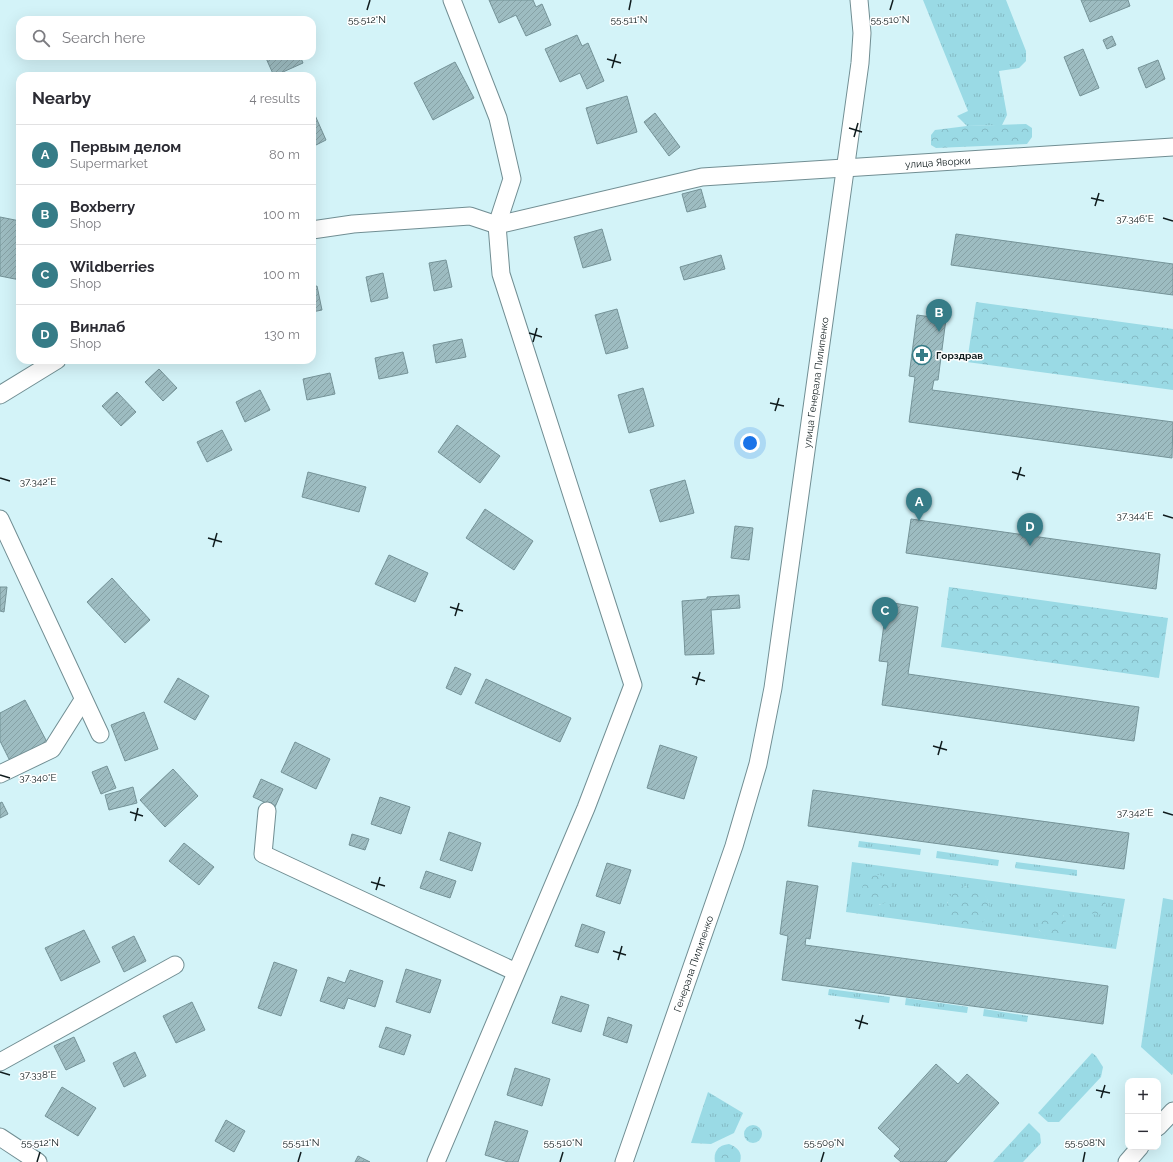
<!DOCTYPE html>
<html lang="en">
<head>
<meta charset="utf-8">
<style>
  :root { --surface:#fff; --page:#f7f7f7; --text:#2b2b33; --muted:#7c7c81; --line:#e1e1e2; --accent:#367c87 }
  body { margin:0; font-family:Raleway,sans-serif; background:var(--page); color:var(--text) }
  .controls { position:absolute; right:12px; bottom:12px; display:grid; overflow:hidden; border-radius:8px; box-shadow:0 4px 16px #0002 }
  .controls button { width:36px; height:36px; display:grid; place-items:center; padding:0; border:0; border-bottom:1px solid var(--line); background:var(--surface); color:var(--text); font:20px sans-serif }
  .you { position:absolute; left:750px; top:443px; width:14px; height:14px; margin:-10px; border:3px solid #fff; border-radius:50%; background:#1a73e8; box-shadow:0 0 0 6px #1a73e833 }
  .badge { display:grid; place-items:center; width:26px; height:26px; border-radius:50%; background:var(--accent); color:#fff; font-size:13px; font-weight:700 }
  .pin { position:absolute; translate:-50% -33px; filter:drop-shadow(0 1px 2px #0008) }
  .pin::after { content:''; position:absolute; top:21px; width:14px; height:12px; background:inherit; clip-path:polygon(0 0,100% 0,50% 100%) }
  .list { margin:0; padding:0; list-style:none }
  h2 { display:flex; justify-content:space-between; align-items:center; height:52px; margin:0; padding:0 16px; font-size:17px }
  h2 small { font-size:13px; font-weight:400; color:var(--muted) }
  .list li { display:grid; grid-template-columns:26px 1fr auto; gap:12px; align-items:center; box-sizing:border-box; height:60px; padding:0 16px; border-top:1px solid var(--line) }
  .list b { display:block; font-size:15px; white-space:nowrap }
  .list p { margin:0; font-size:13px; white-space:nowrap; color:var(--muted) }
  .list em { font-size:13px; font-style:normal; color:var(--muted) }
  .icon { flex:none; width:22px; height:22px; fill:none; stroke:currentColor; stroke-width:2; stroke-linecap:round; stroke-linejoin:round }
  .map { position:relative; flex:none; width:1173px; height:1162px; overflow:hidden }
  .search { position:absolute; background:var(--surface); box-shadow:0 4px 16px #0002; left:16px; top:16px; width:300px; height:44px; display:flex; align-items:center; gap:10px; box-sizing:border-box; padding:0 14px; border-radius:12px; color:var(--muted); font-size:15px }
  .panel { position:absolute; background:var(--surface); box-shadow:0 4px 16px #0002; left:16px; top:72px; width:300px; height:292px; border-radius:12px }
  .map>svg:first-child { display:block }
  .grass { fill:url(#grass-tufts); fill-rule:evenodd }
  .forest { fill:url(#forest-crowns) }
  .building { fill:url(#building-hatch); stroke:#759398 }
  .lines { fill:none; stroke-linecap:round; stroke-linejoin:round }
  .minor-casing { stroke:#718e93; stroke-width:19 }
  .minor { stroke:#fff; stroke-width:17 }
  .ticks { fill:none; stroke:#101c1e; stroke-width:1.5 }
  .labels { text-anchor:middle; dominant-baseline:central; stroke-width:3; stroke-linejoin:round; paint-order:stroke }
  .street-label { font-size:10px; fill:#101c1e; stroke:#fff }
  .poi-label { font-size:10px; font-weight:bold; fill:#101c1e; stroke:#fff; text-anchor:start }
  .ticks-label { font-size:10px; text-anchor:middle; fill:#101c1e; stroke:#fff; stroke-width:3; stroke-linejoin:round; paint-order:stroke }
</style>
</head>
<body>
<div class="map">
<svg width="1173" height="1162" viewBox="0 0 1173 1162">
  <defs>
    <pattern id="grass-tufts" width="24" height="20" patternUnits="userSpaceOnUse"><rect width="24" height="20" fill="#9adae5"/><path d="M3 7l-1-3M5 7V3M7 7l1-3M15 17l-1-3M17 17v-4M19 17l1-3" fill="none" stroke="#84bac4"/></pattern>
    <pattern id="forest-crowns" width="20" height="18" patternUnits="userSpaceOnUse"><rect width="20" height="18" fill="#9adae5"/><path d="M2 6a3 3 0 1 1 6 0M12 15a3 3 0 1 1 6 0" fill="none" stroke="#84bac4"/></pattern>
    <pattern id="building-hatch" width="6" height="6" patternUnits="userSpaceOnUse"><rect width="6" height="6" fill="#9dbcc1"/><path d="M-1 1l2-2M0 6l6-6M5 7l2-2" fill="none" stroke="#86a1a5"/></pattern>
  </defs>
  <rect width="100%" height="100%" fill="#d3f3f8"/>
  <!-- grass -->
  <g class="grass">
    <path d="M923,0H1006L1026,51V61L1019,68L999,71L1007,115L1002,125L967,126L957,116L968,111Z"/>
    <path d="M859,841L921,849L920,855L858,847Z"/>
    <path d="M937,851L999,860L998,866L936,858Z"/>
    <path d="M852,862L1125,899L1116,949L846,912ZM877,875C895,878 896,900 879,905ZM966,886C985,891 995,901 984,920L947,903L954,892ZM1063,915L1066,924L1045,936L1039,930Z"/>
    <path d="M1016,862L1077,870V876L1015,868Z"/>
    <path d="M1163,898L1173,900V1073L1172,1075L1141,1047Z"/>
    <path d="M829,989L890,997L889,1003L828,995Z"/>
    <path d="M906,998L968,1007L967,1013L905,1005Z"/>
    <path d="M984,1009L1028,1016L1027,1022L983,1016Z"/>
    <path d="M1092,1053L1096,1056L1103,1067L1101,1077L1059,1122H1048L1038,1113Z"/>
    <path d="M708,1092L743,1113L734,1133L711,1144L691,1143Z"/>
    <path d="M1029,1123L1040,1134L1041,1143L1023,1162H993Z"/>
  </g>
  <!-- forest -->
  <g class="forest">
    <path d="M1026,124L1032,128V137L1027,144L936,148L931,145V135L935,130L967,126Z"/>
    <path d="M976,302L1173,329V390L967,362Z"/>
    <path d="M949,587L1168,618L1159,678L941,647Z"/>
    <circle cx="877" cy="890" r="15"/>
    <circle cx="968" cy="907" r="21"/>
    <circle cx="1097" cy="906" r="9"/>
    <circle cx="1052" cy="924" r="14"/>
    <circle cx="753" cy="1134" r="9"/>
    <path d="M729,1144C737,1147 743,1152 740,1162H715C713,1152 718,1145 729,1144Z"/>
  </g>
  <!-- building -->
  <g class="building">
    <path d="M489,0H533L536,7L542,4L551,25L526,36L516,15L499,23Z"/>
    <path d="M1081,0H1128L1130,6L1090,22Z"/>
    <path d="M577,35L582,46L588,43L604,81L587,89L580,73L560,82L545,49Z"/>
    <path d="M1112,36L1116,45L1107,49L1103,40Z"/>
    <path d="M1083,49L1099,88L1080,96L1064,57Z"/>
    <path d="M265,56H300L303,63L274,76Z"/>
    <path d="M1158,60L1165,79L1146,88L1138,68Z"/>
    <path d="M455,62L474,98L433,120L414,83Z"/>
    <path d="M627,96L637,132L597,144L586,108Z"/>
    <path d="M312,113H314L326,140L312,147Z"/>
    <path d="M655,113L680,147L669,156L644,122Z"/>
    <path d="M701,189L706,207L687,212L682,194Z"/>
    <path d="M0,217L20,221V280L0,276Z"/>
    <path d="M602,229L611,260L583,268L574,237Z"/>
    <path d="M956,234L1173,264V295L951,265Z"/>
    <path d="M721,255L725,269L684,280L680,267Z"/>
    <path d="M446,260L452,287L434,291L429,263Z"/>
    <path d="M383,273L388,298L371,302L366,277Z"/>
    <path d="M317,286L322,310L312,312V287Z"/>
    <path d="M617,309L628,348L606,354L595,315Z"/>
    <path d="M917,315L946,319L938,380H934L932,390L1173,422L1172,458L909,422L915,377L909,376Z"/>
    <path d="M462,339L466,357L436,363L433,345Z"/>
    <path d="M403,352L408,373L379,379L375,358Z"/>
    <path d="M159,369L177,388L163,401L145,382Z"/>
    <path d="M330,373L335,394L307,400L303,379Z"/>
    <path d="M643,388L654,426L629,433L618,395Z"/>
    <path d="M260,390L270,410L245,422L236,402Z"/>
    <path d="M117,392L136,412L121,426L102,406Z"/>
    <path d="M457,425L500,456L480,483L438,452Z"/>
    <path d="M222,430L232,450L207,462L197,442Z"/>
    <path d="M308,472L366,487L359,512L302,497Z"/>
    <path d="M685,480L694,513L660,522L650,490Z"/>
    <path d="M485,509L533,541L514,570L466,538Z"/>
    <path d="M911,519L1160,554L1156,589L906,553Z"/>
    <path d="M735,526L753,528L749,560L731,558Z"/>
    <path d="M389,555L428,573L415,602L375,584Z"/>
    <path d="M112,578L150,620L125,643L87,602Z"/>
    <path d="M0,587H7L4,612L0,611Z"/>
    <path d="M739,595L740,608L711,610L714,654L685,655L682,601L707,599V597Z"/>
    <path d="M887,602L918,607L908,674L1139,707L1134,741L882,705L888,662L879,661Z"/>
    <path d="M455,667L471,674L461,695L446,688Z"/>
    <path d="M178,678L209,696L195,720L164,702Z"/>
    <path d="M486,679L571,718L560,742L475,703Z"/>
    <path d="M25,700L48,744L11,763L0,741V713Z"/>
    <path d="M144,712L158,749L125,761L111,725Z"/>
    <path d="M295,742L330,759L316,789L281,772Z"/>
    <path d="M660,745L697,757L684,799L647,788Z"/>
    <path d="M107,766L116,788L101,794L92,772Z"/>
    <path d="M173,769L198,796L165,827L140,800Z"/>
    <path d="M261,779L283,789L275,807L253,797Z"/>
    <path d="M133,787L137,803L109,810L105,795Z"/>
    <path d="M813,790L1129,833L1124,869L808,826Z"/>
    <path d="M380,797L410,807L401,834L371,824Z"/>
    <path d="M2,802L8,814L0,818V803Z"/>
    <path d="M449,832L481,843L472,871L440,860Z"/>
    <path d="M352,834L369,839L365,850L349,845Z"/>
    <path d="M184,843L214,867L199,885L169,861Z"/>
    <path d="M607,863L631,870L620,904L596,896Z"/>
    <path d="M426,871L456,881L450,898L420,888Z"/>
    <path d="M787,881L818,886L810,939L806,938L805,945L1108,986L1103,1024L782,980L788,936L780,934Z"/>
    <path d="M582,924L605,932L598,953L575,946Z"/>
    <path d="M84,930L100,962L61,981L45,948Z"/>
    <path d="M134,936L146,961L124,972L112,947Z"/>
    <path d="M274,962L297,970L281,1016L258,1008Z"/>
    <path d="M406,969L441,980L430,1013L396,1002Z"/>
    <path d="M350,970L383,981L375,1007L348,998L344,1009L320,1001L328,977L345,983Z"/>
    <path d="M561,996L589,1005L581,1032L552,1023Z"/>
    <path d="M192,1002L205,1030L176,1043L163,1016Z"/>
    <path d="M608,1017L632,1025L627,1043L603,1035Z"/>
    <path d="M386,1027L411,1035L404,1055L379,1047Z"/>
    <path d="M74,1037L85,1061L66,1070L54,1046Z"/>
    <path d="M135,1052L146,1076L124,1087L113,1063Z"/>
    <path d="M936,1064L958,1084L967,1074L999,1103L946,1162H901L894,1156L900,1149L878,1128Z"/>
    <path d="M515,1068L550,1079L542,1106L507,1095Z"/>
    <path d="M62,1087L96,1108L78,1136L45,1116Z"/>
    <path d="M226,1120L245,1131L234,1152L215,1141Z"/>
    <path d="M495,1121L528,1131L518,1162H508L485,1155Z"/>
    <path d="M358,1156L370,1162H355Z"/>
  </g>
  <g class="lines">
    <!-- minor casing -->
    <g class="minor-casing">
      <g id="minor">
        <path id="s1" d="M312,230L353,224L470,216L497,225L702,177L1173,147"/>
        <path d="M0,395L57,360"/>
        <path d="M0,519L100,734"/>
        <path d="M0,774L52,749L83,700"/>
        <path d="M267,811L263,854L516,972"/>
        <path d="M0,1062L175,965"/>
        <path d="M1158,1127L1173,1111"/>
        <path d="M0,1137L38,1162"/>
        <path d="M436,1162L586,808L633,685L501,274L497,225L512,179L498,118L452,0"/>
        <path id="s2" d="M624,1162L734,846L758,764L773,688L860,63L862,33L859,0"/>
        <path d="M1127,1162L1140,1147"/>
      </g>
    </g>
    <!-- minor -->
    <use href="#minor" class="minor"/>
  </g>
  <!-- ticks -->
  <path class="ticks" d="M367,10L370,0M629,10L631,0M890,10L893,0M607,59L621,63M612,68L616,54M849,128L862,132M854,137L858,123M1091,198L1104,201M1095,206L1099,193M1163,218L1173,221M529,333L542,337M533,342L537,328M770,403L784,406M775,411L779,398M1012,472L1025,476M0,478L10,481M1017,480L1021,467M1163,515L1173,518M208,538L222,542M213,547L217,533M450,607L463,611M455,616L459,603M692,677L705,681M696,685L700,672M933,746L947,750M938,755L942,741M0,775L10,778M130,812L143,816M1163,812L1173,815M135,821L138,808M371,882L385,886M376,890L380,877M613,951L626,955M618,960L622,946M855,1020L868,1024M859,1029L863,1015M0,1072L10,1075M1096,1090L1110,1093M1101,1098L1105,1085M37,1162L40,1152M298,1162L301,1152M560,1162L563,1152M821,1162L824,1152M1083,1162L1085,1152"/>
  <!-- icons -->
  <defs>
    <g id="pharmacy-ring" transform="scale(1)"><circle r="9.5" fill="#fff" stroke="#367c87" stroke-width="1.5"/><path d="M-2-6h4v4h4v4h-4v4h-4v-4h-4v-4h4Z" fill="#367c87"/></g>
  </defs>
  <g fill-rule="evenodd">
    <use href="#pharmacy-ring" x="922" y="355"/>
  </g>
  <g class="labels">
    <!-- street labels -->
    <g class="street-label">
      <text stroke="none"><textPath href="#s1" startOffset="634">улица Яворки</textPath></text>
      <text stroke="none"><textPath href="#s2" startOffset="806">улица Генерала Пилипенко</textPath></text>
      <text stroke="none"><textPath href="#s2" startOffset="210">Генерала Пилипенко</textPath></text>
    </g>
    <!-- poi labels -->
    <g class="poi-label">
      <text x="936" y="355">Горздрав</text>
    </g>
  </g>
  <g class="ticks-label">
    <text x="367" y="23">55.512°N</text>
    <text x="629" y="23">55.511°N</text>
    <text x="890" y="23">55.510°N</text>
    <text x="1135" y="222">37.346°E</text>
    <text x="38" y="485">37.342°E</text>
    <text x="1135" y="519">37.344°E</text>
    <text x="38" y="781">37.340°E</text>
    <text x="1135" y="816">37.342°E</text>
    <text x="38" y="1078">37.338°E</text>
    <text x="40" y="1146">55.512°N</text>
    <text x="301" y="1146">55.511°N</text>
    <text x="563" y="1146">55.510°N</text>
    <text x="824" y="1146">55.509°N</text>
    <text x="1085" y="1146">55.508°N</text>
  </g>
</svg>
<div class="controls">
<button>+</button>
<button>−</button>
</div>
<div class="you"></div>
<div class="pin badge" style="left:919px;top:521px">A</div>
<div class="pin badge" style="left:939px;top:332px">B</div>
<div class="pin badge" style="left:885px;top:630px">C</div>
<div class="pin badge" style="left:1030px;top:546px">D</div>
<div class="search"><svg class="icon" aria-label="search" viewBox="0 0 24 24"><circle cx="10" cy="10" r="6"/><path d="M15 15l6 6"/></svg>Search here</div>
<section class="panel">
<h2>Nearby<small>4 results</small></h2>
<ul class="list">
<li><span class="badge">A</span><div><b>Первым делом</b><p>Supermarket</p></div><em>80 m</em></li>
<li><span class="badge">B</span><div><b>Boxberry</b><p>Shop</p></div><em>100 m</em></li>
<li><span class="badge">C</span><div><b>Wildberries</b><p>Shop</p></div><em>100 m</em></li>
<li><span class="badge">D</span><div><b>Винлаб</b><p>Shop</p></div><em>130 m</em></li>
</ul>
</section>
</div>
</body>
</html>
